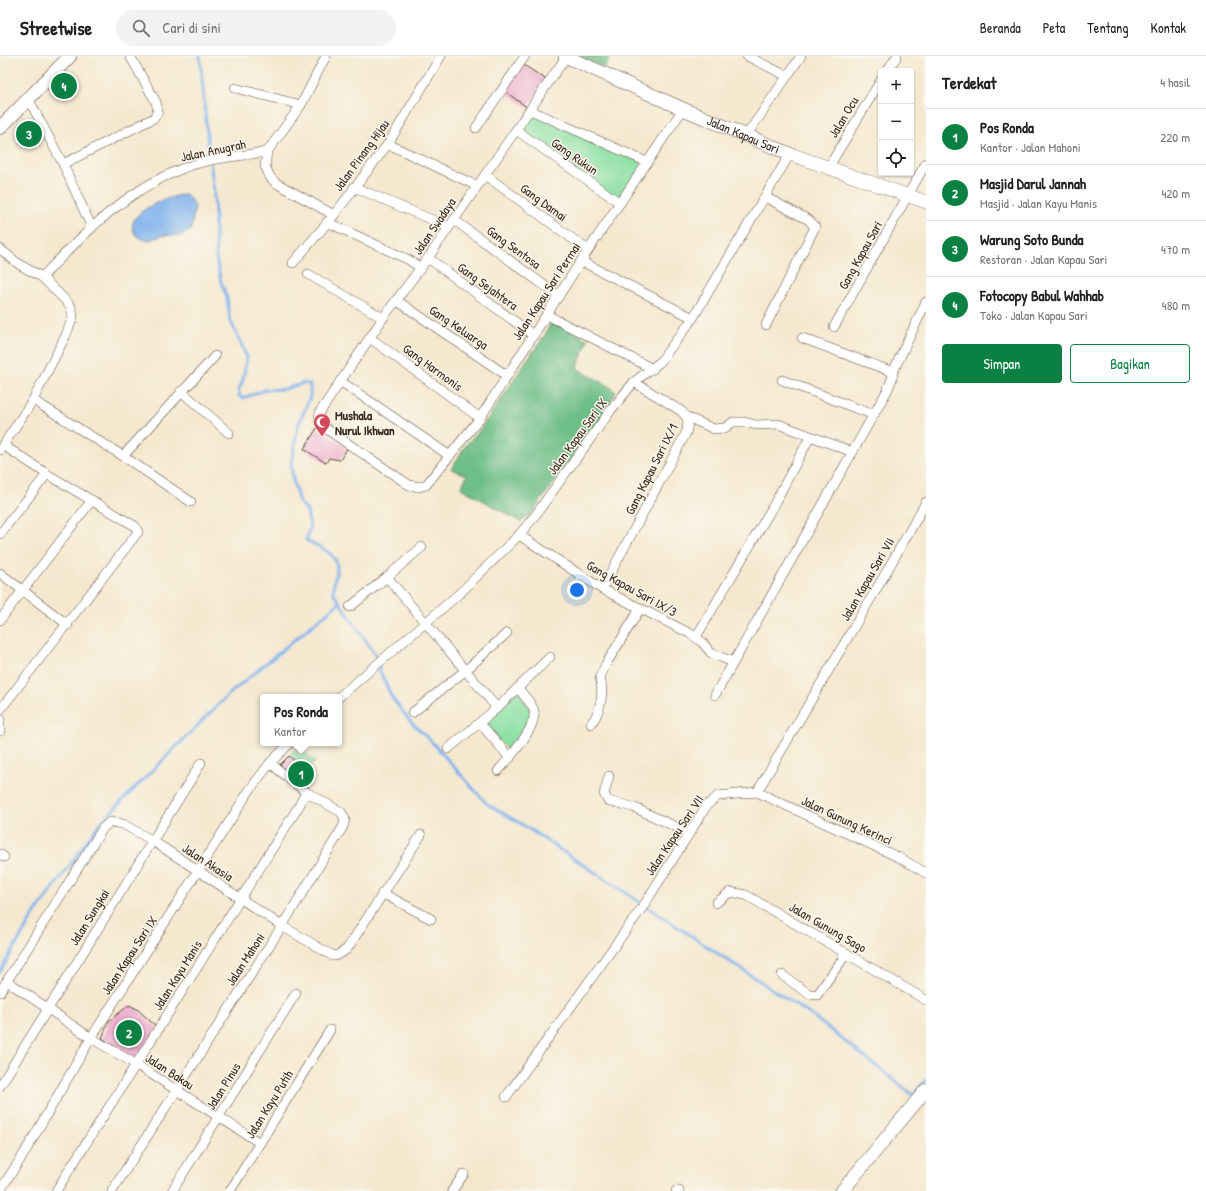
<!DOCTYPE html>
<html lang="id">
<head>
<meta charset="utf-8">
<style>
  :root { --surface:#fff; --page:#f2f2f2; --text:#222; --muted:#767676; --line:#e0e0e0; --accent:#0b8043 }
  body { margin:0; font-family:"Patrick Hand",sans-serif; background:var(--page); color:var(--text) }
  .controls { position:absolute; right:12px; top:12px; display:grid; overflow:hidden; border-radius:4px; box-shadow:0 1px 3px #0004 }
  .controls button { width:36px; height:36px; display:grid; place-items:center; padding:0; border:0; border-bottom:1px solid var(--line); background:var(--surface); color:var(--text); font:20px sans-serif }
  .you { position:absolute; left:577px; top:534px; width:14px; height:14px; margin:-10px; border:3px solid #fff; border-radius:50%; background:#1a73e8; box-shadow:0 0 0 6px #1a73e833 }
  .badge { display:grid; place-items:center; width:26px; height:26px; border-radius:50%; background:var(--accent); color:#fff; font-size:13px; font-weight:700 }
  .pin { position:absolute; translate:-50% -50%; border:2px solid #fff; box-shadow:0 1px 4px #0006 }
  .popup { position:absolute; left:260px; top:638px; width:82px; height:52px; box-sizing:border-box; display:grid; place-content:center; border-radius:4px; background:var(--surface); filter:drop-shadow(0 1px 3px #0005); font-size:13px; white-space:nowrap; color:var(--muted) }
  .popup b { font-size:15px; color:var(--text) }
  .popup::after { content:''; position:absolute; left:50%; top:100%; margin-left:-8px; border:8px solid transparent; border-top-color:var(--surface) }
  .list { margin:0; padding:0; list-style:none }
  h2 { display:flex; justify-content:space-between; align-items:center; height:52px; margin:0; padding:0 16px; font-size:17px }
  h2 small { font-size:13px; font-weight:400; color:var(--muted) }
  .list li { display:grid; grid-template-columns:26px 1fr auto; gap:12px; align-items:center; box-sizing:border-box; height:56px; padding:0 16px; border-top:1px solid var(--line) }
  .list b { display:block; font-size:15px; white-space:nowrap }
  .list p { margin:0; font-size:13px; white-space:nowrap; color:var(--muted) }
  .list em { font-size:13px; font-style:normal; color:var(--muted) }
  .actions { display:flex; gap:8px; padding:12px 16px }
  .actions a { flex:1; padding:9px 0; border:1px solid var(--accent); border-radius:4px; text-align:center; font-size:14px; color:var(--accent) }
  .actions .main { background:var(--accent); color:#fff }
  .icon { flex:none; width:22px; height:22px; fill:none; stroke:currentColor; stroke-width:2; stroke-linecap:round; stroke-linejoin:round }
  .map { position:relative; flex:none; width:926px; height:1135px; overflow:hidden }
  header { display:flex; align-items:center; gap:24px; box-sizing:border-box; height:56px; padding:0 20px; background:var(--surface); border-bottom:1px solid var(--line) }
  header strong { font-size:19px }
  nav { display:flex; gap:22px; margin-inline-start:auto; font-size:14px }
  .search { width:280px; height:36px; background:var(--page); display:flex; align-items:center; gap:10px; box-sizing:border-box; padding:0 14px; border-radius:22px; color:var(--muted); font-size:15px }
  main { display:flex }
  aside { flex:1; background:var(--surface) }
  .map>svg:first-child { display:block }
  .green { fill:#88dfa2; stroke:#628460 }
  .forest { fill:#6ebe88; stroke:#547453 }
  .water { fill:#81b3ed; stroke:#5e6e86 }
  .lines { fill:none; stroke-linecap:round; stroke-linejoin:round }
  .stream { stroke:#81b3ed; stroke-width:3 }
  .building { fill:#eba9cc }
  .street-casing { stroke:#574639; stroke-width:10 }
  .secondary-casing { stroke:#574639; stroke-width:14 }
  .street { stroke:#fff; stroke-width:9 }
  .secondary { stroke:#fff; stroke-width:13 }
  .labels { text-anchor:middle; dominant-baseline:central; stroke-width:3; stroke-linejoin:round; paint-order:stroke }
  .street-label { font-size:13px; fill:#3b2a1e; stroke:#fbf7ec }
  .poi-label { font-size:13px; font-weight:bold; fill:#3b2a1e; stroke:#fbf7ec; text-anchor:start }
</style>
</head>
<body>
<header>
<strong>Streetwise</strong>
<div class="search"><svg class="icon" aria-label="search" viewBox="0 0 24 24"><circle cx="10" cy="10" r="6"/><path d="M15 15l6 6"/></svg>Cari di sini</div>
<nav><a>Beranda</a><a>Peta</a><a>Tentang</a><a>Kontak</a></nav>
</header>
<main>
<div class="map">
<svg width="926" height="1135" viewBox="0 0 926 1135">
  <rect width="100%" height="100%" fill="#fbf7ec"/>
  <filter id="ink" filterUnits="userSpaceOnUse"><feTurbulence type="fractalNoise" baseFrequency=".025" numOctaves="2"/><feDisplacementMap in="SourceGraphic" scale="8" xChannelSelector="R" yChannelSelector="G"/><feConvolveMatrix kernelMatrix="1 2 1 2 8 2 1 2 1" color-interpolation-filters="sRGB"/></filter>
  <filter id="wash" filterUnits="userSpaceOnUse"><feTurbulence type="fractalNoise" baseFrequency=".012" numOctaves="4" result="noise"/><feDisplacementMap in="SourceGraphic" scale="16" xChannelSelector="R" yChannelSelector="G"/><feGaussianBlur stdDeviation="0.9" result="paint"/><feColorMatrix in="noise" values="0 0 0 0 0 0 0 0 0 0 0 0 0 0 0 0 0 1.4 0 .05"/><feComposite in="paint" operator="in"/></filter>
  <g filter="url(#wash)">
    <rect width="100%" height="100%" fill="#f4e8cf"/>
    <!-- green -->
    <g class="green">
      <path d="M530,54L647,106L620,147L516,74Z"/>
      <path d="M517,635L532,654V664L512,694L509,696L485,669Z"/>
      <path d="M298,691L315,706L306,715L289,700Z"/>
    </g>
    <!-- forest -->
    <g class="forest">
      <path d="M575,0H611L605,12Z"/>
      <path d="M552,264L588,284L577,312C590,322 604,324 616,336L600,364L531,458L521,466L461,432L467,419L451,413L466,389L480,374L503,341L526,305L544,281Z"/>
    </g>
    <!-- water -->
    <path class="water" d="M186,138L195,150L191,174L181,180L163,179L148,185C142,183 135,180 133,174C127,154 172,140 186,138Z"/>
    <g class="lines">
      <!-- stream -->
      <g class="stream">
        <path d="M200,0L208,88L214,136L216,201L221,226L227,242L230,264L247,301L243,324L239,333V340L243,342L265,334L285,333L304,327L310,329V341L298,370L291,408L293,424L299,446L307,455L310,471L306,484C318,492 337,495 337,513C336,523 332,526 334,538L375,598L380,615L392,642L410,665L431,685L487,748L520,767L814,961L913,1039L926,1024"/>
        <path d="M0,916L33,860L100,767L228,639L339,547"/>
      </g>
    </g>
    <g id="blocks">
      <!-- building -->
      <g class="building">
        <path d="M522,8L547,24L528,52L503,34Z"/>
        <path d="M317,372L348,391L340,404L329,402L326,407L304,393Z"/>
        <path d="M289,700L314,722L306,732L280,709Z"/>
        <path d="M129,949L137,953L158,972L134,1004L102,982L109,965Z"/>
      </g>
    </g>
  </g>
  <g filter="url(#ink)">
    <use href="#blocks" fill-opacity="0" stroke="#574639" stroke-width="1"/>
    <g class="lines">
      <!-- street casing -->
      <g class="street-casing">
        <g id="street">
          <path d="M326,0L301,49L267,96L265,110L270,121L276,127L334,159"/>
          <path d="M747,0L787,20"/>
          <path d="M566,1L428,202L383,262L320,356L319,364L322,370L409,429L419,431L426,429L480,362L581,205L683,53"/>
          <path d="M887,15L897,0"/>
          <path d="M235,32L301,49"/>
          <path d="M29,44L63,108L91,170"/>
          <path d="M530,54L647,106"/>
          <path d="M476,72L525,0"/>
          <path d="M516,74L620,147"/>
          <path d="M746,80L801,0"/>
          <path d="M388,88L477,130"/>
          <path d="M63,108L154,62L158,55L156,46L130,0"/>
          <path d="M828,112L881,24"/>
          <path d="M485,119L588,194"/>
          <path d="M354,131L449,171"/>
          <path d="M765,141L809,164L815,171L766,269"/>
          <path d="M454,164L559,240"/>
          <path d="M327,166L409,204L421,212"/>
          <path d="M0,193L20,209L42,221L66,245L71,251L73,261L66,279L33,344L0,394"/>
          <path d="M428,202L533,279"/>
          <path d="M581,205L693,262"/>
          <path d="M293,207L334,159L388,88L441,0"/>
          <path d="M308,218L383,262"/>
          <path d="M42,221C84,178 123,136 181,113C208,102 239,100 267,96"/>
          <path d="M396,244L506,319"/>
          <path d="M547,259L653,313"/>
          <path d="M834,271L926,107"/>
          <path d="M370,282L480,362"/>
          <path d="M802,282L893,316"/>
          <path d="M782,324L874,359"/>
          <path d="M340,325L450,400"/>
          <path d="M181,335L229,377"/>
          <path d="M33,344L123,400L215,300"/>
          <path d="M687,361L714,373L725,372L733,366H744L756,369L778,368L853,396"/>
          <path d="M123,400L191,446"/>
          <path d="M0,478L47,418"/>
          <path d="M519,479L602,533L689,577L702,586L711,597L733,606"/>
          <path d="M422,491L387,521L497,652"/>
          <path d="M0,517L68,569"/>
          <path d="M602,533L686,377C689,367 689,362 681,355L634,326"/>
          <path d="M350,551L387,521"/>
          <path d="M0,564L92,444"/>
          <path d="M696,581L772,452L810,381"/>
          <path d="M715,639L887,335L892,323L893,316L926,246"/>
          <path d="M339,641L460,537L519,479L534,461L611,354L634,326L660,306L693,262L790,98"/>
          <path d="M0,654L138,476L135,470L47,418L3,389"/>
          <path d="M412,657L466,614L507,577"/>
          <path d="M0,663V675"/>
          <path d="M480,667L510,702"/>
          <path d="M591,668C601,655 604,637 600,621L606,608L640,553"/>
          <path d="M448,693L497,652L550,601"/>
          <path d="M498,715C509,703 537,671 534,655C532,647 523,639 518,632"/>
          <path d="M609,720L604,738L608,745L633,751L689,777"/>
          <path d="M757,736L884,520L926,446"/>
          <path d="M757,736L898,801L926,817"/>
          <path d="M0,798L4,801"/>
          <path d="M382,837L431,863"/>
          <path d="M716,847L730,836L746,839L926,944"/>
          <path d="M782,919L809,938L817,939L847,897"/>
          <path d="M7,925L91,982L137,1009L260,1087"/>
          <path d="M0,936L103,772L110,766L123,768L153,785L282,870L333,900L338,899L347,893L421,779"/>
          <path d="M0,1030L201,707"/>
          <path d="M506,1041L644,849L707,749L718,740L757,736"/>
          <path d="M0,1134L22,1101L91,982L249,735L270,707L290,687"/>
          <path d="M56,1135L299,750L306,736"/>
          <path d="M112,1135L282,870L343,771L345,763L341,756L306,736L270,707"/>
          <path d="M172,1135L296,937"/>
          <path d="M230,1135L330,974"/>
          <path d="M452,1135L464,1118"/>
          <path d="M676,1135H679"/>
        </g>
      </g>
      <!-- secondary casing -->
      <g class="secondary-casing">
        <g id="secondary">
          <path id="s1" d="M565,0L683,53L790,98L926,146"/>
          <path d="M0,72L70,0"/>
          <path d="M842,1135L926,1034"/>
        </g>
      </g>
      <!-- street -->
      <use href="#street" class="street"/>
      <!-- secondary -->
      <use href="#secondary" class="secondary"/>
    </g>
  </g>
  <!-- icons -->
  <defs>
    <g id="mosque-pin" transform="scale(0.9)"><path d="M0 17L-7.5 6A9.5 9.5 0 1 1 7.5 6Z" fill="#d1495b" stroke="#fbf7ec"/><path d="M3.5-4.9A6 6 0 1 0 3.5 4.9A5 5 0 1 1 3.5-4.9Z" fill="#fff"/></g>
  </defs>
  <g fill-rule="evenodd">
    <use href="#mosque-pin" x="322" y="366"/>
  </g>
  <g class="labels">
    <!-- street labels -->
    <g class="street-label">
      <text transform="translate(843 61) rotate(-59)">Jalan Ocu</text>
      <text stroke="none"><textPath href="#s1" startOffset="195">Jalan Kapau Sari</textPath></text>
      <text transform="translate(213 94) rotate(-12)">Jalan Anugrah</text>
      <text transform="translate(361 99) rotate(-54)">Jalan Pinang Hijau</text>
      <text transform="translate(575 100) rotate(35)">Gang Rukun</text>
      <text transform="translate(544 146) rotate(36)">Gang Damai</text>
      <text transform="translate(434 170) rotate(-56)">Jalan Swadaya</text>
      <text transform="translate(514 191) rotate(36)">Gang Sentosa</text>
      <text transform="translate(860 199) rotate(-61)">Gang Kapau Sari</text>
      <text transform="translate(488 230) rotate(36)">Gang Sejahtera</text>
      <text transform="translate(546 235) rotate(-57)">Jalan Kapau Sari Permai</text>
      <text transform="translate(459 271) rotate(34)">Gang Keluarga</text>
      <text transform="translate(433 311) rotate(36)">Gang Harmonis</text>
      <text transform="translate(577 380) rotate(-54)">Jalan Kapau Sari IX</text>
      <text transform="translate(651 413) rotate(-63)">Gang Kapau Sari IX/1</text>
      <text transform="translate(867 523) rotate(-60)">Jalan Kapau Sari VII</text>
      <text transform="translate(632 532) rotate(29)">Gang Kapau Sari IX/3</text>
      <text transform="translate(847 764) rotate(25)">Jalan Gunung Kerinci</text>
      <text transform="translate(674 779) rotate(-56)">Jalan Kapau Sari VII</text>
      <text transform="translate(208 806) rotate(33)">Jalan Akasia</text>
      <text transform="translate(89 861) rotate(-58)">Jalan Sungkai</text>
      <text transform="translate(828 871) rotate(30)">Jalan Gunung Sago</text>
      <text transform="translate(129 899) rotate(-57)">Jalan Kapau Sari IX</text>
      <text transform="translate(245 903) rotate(-57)">Jalan Mahoni</text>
      <text transform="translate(177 919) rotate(-58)">Jalan Kayu Manis</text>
      <text transform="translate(170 1015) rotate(33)">Jalan Bakau</text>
      <text transform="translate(223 1030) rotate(-58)">Jalan Pinus</text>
      <text transform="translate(269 1048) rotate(-58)">Jalan Kayu Putih</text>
    </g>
    <!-- poi labels -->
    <g class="poi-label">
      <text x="335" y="359">Mushala<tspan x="335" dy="15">Nurul Ikhwan</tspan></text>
    </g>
  </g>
</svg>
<div class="controls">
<button>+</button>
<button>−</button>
<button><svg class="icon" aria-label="locate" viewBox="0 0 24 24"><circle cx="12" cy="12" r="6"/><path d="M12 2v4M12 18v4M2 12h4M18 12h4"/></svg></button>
</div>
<div class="you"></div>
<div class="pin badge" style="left:301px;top:718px">1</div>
<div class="popup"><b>Pos Ronda</b>Kantor</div>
<div class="pin badge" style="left:129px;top:977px">2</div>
<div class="pin badge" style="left:29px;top:78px">3</div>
<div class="pin badge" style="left:64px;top:30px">4</div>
</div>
<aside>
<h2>Terdekat<small>4 hasil</small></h2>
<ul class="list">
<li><span class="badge">1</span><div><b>Pos Ronda</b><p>Kantor · Jalan Mahoni</p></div><em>220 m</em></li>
<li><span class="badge">2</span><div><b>Masjid Darul Jannah</b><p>Masjid · Jalan Kayu Manis</p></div><em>420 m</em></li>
<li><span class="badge">3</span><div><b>Warung Soto Bunda</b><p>Restoran · Jalan Kapau Sari</p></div><em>470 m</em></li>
<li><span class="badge">4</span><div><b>Fotocopy Babul Wahhab</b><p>Toko · Jalan Kapau Sari</p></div><em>480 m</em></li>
</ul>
<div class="actions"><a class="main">Simpan</a><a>Bagikan</a></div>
</aside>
</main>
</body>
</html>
